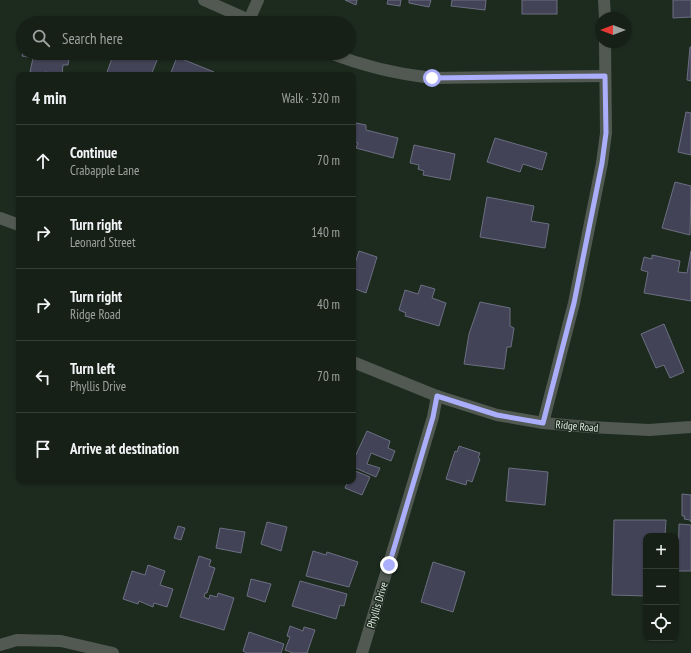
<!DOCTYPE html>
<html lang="en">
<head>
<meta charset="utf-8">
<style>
  :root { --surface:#162016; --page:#1f281f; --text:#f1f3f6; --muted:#9ea3a1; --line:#353e35 }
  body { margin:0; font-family:"PT Sans Narrow",sans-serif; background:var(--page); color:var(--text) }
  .controls { position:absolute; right:12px; bottom:12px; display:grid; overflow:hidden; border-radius:8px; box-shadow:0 1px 3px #0004 }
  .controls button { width:36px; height:36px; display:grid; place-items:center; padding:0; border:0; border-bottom:1px solid var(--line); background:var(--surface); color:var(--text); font:20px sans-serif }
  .compass { position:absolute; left:595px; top:12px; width:36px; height:36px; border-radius:50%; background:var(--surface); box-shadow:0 1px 3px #0004; rotate:270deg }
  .stop { position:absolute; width:12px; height:12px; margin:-9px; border:3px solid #abaffb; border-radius:50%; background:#fff }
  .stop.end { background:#abaffb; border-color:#fff; box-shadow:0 1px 4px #0008 }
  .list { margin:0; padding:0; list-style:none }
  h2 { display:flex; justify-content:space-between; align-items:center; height:52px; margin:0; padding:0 16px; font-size:17px }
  h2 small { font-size:13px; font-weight:400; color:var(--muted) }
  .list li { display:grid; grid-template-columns:26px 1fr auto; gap:12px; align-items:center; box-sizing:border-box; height:72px; padding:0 16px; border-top:1px solid var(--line) }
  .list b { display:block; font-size:15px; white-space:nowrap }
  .list p { margin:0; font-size:13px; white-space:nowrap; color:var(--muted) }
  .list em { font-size:13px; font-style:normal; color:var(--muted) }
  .icon { flex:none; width:22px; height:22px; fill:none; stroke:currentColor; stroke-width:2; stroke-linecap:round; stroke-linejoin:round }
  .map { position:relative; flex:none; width:691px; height:653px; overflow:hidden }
  .search { position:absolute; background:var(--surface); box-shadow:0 1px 3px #0004; left:16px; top:16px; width:340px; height:44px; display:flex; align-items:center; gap:10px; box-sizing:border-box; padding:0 14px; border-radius:22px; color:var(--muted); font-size:15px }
  .panel { position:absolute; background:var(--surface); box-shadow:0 1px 3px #0004; left:16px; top:72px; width:340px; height:412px; border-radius:8px }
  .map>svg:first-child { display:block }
  .building { fill:#424356; stroke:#6c6e82 }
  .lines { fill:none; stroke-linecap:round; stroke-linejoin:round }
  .minor { stroke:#525952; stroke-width:12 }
  .route { stroke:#abaffb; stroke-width:5 }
  .labels { text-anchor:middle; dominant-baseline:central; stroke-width:3; stroke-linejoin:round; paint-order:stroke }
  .street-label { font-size:11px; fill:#e1eae1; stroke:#1d2b1e }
</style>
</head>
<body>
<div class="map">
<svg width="691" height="653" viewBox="0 0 691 653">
  <rect width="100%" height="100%" fill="#1d2b1e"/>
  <!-- building -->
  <g class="building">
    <path d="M345,0H357L356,5Z"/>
    <path d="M388,0H401L400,6L387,4Z"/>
    <path d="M409,0H431L429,7L409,3Z"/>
    <path d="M452,0H486L485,10L451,6Z"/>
    <rect x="522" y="0" width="35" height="14"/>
    <path d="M673,0H691V17L673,18Z"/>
    <path d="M28,19L48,23H28Z"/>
    <path d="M51,20L65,23H50Z"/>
    <path d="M690,47H691V81L687,80Z"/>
    <path d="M23,52V53H70L68,65H63L62,75L45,72L44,74L30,72L33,58L22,56Z"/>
    <path d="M114,53H160L151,75H106Z"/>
    <path d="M177,57L214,72L213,75H170Z"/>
    <path d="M686,112L691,113V155L678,152Z"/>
    <path d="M356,123L366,125V130L398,138L393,158L356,148L358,143L353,142V133Z"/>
    <path d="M495,138L547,153L542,170L523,164L520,172L487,162Z"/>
    <path d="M414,145L455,154L450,180L423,175L424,171L418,169L419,165L410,163Z"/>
    <path d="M675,182L691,186L690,235L662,228Z"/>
    <path d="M487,197L534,206L531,221L549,224L545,248L480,237Z"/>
    <path d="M359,251L377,257L366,293L353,288V270Z"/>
    <path d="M691,251V301L644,293L648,272L641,270L644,257L652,259V255L680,261L678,272L687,273Z"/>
    <path d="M421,285L435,289L432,298L446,303L439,326L405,316L406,313L399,310L405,290L418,294Z"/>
    <path d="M480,302L510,308V326L514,328L511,347H507L504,369L464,364L469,334Z"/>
    <path d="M664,324L684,372L670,378L664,365L656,368L641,334Z"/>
    <path d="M367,431L390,441L388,448L395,451L391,461L371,453L367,464L380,468L376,477L353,467V461Z"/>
    <path d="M459,446L480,453L478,458L480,459L472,482L467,480L466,485L446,479L455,451L457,452Z"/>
    <path d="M509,468L548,472L545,505L506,501Z"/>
    <path d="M353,470L370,477L362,495L345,488L348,481H353Z"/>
    <path d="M682,494L691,495V522L690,520L684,519L685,516H682Z"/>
    <path d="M614,520H666L665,536H646V596L612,595Z"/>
    <path d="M267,522L287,527L281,551L261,544Z"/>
    <path d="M679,524L691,525V571H678Z"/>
    <path d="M178,526L185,528L181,540L174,538Z"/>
    <path d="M220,528L245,532L241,553L216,548Z"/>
    <path d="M313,551L326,555L327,552L358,562L349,587L306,576Z"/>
    <path d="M199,556L211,560L209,566L215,568L207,593H205L204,597L209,599L210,595L217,597L218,593L234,598L224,630L180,617Z"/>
    <path d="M433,562L465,572L453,612L421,602Z"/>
    <path d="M148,565L165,571L160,585L173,589L167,607L154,603L153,607L139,601L138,604L123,599L132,571L145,575Z"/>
    <path d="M251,579L271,584L265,602L247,596Z"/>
    <path d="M300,581L347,594L344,606L340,605L336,619L292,606Z"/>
    <path d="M290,626L303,631L304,627L315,630L307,653H293L285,650L290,637L287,636Z"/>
    <path d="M249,632L284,644L281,653H247L243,651Z"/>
  </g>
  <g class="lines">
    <!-- minor -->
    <g class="minor">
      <path d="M204,0L256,23"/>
      <path d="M604,0L605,18"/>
      <path d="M249,20L258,0"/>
      <path d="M330,53C363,66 396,74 432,78L605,76"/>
      <path d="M0,218L19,225"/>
      <path d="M353,362L437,396L497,415L543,423L589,427L649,430L691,427"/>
      <path d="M543,423L574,303L602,163L606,133L605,42"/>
      <path d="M0,645L17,640L61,641L113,653"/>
      <path d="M362,653L433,417L437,396"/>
    </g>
  </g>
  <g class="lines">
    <!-- route -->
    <path class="route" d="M389,565L433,417L437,396L497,415L543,423L574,303L602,163L606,133L605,76L432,78"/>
  </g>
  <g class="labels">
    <!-- street labels -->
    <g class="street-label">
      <text transform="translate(577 426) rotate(5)">Ridge Road</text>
      <text transform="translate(377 605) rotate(-73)">Phyllis Drive</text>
    </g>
  </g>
</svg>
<div class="controls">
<button>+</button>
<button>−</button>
<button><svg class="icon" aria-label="locate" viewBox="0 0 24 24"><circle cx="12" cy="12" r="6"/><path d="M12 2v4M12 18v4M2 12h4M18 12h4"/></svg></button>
</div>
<svg class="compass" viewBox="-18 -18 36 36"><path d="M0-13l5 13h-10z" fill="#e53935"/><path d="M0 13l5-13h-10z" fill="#9ea3a1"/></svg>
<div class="stop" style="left:432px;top:78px"></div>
<div class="stop end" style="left:389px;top:565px"></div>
<div class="search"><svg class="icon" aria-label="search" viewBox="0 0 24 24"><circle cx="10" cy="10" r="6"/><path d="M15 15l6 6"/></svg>Search here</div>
<section class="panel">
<h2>4 min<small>Walk · 320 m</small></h2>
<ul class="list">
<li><svg class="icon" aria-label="ahead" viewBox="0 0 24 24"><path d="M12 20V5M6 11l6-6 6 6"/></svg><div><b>Continue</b><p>Crabapple Lane</p></div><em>70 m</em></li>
<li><svg class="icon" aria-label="right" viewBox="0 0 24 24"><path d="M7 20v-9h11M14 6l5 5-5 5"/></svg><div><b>Turn right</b><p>Leonard Street</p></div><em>140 m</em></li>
<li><svg class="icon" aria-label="right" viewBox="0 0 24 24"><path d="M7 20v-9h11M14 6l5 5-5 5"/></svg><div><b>Turn right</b><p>Ridge Road</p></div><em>40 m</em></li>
<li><svg class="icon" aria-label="left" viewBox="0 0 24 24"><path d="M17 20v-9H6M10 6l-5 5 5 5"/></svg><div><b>Turn left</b><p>Phyllis Drive</p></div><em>70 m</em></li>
<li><svg class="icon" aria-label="arrive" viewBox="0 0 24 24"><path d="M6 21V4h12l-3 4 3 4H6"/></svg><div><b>Arrive at destination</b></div></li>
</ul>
</section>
</div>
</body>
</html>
